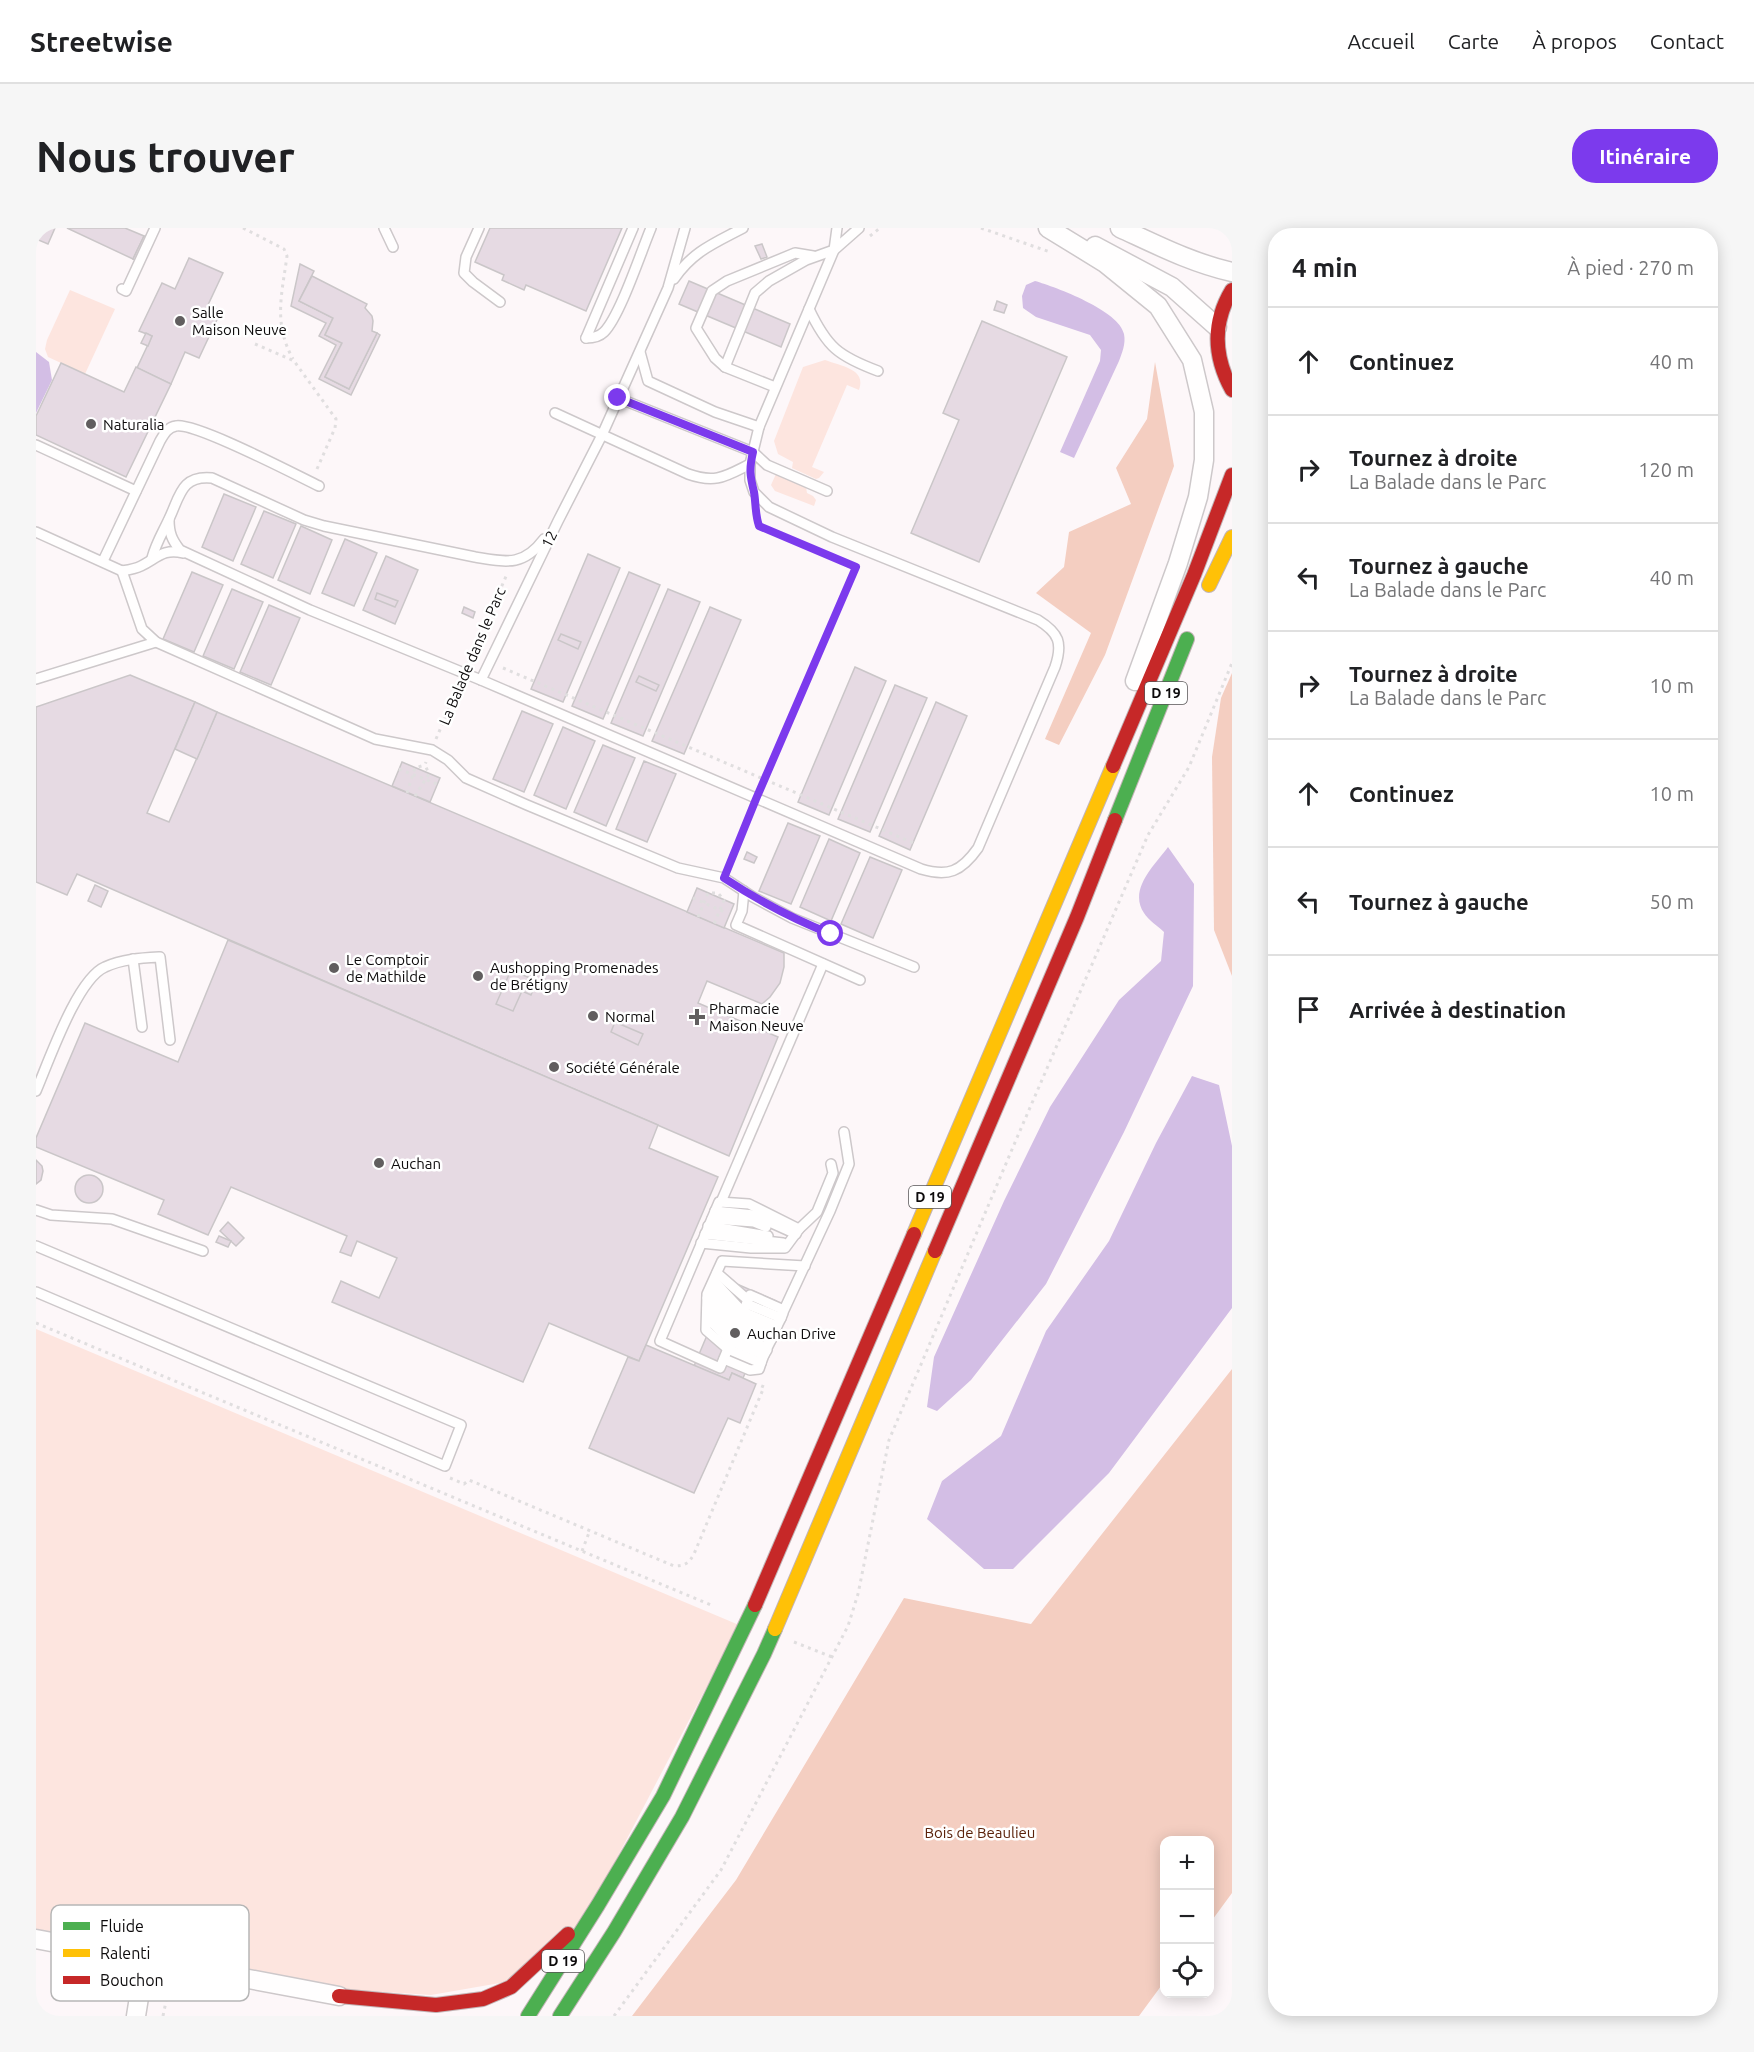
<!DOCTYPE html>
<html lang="fr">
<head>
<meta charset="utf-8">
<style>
  :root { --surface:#fff; --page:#f6f6f6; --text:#202124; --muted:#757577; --line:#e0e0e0; --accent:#7c3aed }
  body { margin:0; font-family:Ubuntu,sans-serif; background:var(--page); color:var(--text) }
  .controls { position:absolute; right:18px; bottom:18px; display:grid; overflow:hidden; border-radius:12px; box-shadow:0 3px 15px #0003 }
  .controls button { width:54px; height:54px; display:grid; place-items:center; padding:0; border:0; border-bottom:2px solid var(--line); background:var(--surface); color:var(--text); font:30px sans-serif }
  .stop { position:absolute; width:18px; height:18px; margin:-14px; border:4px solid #7c3aed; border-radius:50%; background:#fff }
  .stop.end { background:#7c3aed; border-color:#fff; box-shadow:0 2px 6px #0008 }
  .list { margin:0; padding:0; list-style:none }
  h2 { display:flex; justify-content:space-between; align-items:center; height:78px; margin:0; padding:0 24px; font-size:26px }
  h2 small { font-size:20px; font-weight:400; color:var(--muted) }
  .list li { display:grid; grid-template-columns:39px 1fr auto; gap:18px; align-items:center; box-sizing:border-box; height:108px; padding:0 24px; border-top:2px solid var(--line) }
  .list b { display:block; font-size:22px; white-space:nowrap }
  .list p { margin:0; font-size:20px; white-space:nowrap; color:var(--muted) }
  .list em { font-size:20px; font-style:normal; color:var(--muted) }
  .icon { flex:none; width:33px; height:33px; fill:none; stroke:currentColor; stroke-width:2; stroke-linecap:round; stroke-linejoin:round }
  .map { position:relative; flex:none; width:1196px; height:1788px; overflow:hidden; border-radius:24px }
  header { display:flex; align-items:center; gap:36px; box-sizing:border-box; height:84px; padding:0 30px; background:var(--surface); border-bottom:2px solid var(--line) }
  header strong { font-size:28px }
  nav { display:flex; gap:33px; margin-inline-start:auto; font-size:21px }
  .intro { display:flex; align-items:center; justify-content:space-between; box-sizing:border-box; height:144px; padding:0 36px }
  h1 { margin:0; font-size:42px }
  .button { padding:15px 27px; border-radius:24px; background:var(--accent); color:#fff; font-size:21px; font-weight:700 }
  main { display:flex; gap:36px; padding:0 36px }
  aside { flex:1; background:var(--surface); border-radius:24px; box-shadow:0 3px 15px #0003 }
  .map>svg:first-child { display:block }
  .green { fill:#fde5df }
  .forest { fill:#f4cec1 }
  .water { fill:#d3bee5 }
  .building { fill:#e6dae3; stroke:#cac6c8; stroke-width:1.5 }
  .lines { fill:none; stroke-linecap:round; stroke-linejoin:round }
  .lane-casing { stroke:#cdc8ca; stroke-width:12 }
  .street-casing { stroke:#cdc8ca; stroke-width:21 }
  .fast-casing { stroke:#c2b4b6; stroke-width:16 }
  .slow-casing { stroke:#c2b4b6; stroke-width:16 }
  .jam-casing { stroke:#c2b4b6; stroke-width:16 }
  .path { stroke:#e0dedf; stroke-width:3; stroke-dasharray:3 4.5; stroke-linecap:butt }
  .lane { stroke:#fffefe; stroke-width:9 }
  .street { stroke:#fffefe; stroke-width:18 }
  .fast { stroke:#4caf50; stroke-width:14 }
  .slow { stroke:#ffc107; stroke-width:14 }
  .jam { stroke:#c62828; stroke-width:14 }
  .route { stroke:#7c3aed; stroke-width:8 }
  .poi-dot { fill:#615e5f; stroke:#fff; stroke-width:2 }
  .labels { text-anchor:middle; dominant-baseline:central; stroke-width:5; stroke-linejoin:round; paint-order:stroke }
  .shield { fill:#fff; stroke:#565455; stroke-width:1.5 }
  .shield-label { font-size:14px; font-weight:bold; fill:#0d0b0c }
  .poi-label { font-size:15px; fill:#0d0b0c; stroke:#fff; text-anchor:start }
  .street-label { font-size:15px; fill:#0d0b0c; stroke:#fff }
  .park-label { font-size:15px; fill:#5b220a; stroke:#fff }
  .key { fill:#fff; stroke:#b6b6b6; stroke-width:1.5 }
  .key-label { font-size:16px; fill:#0d0b0c }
</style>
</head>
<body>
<header>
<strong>Streetwise</strong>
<nav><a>Accueil</a><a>Carte</a><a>À propos</a><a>Contact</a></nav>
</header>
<div class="intro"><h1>Nous trouver</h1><a class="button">Itinéraire</a></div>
<main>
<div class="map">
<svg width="1196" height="1788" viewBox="0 0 1196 1788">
  <rect width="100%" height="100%" fill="#fdf7f9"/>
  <!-- green -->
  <g class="green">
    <path d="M34,62L79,81L49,146L12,129L9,121L11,112Z"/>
    <path d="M789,132C805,138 831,141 823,162L811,157L776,239L788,244L783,250L780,251L756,240L757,234L742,226L738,213L767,139Z"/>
    <path d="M740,246L770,259L771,265L777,268L780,272L778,278L739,263L735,257Z"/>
    <path d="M0,1101L703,1397L551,1687L487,1751L395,1767L318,1762L0,1704Z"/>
  </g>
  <!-- forest -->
  <g class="forest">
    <path d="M1119,134L1138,238L1069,427L1023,517L1009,511L1055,405L1000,365L1028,339L1033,304L1095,276L1080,240L1111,191Z"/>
    <path d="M1196,445V748L1178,702L1176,529L1185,470Z"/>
    <path d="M1196,1141V1665L1174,1695V1612H1128V1754L1103,1788H596L700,1652L868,1370L995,1396Z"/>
  </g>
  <!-- water -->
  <g class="water">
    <path d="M999,53C1020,59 1084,83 1088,106C1090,116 1086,125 1083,133L1038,230L1024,224L1064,133L1065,122L1054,107L1000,89L987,80L986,68L990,57Z"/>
    <path d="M0,124L13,134L16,152L0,185Z"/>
    <path d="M1132,619L1158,656L1157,758L1088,904L1010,1056L935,1152L901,1183L891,1179L898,1129L968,973L1014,879L1083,772L1125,733L1128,704C1122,698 1112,692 1108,685C1092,661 1119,637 1132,619Z"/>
    <path d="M1156,848L1183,857L1196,918V1080L1073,1245L977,1341H948L891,1291L906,1253L965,1208L1010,1103L1073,1013L1120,915Z"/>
  </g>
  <!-- building -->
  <g class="building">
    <path d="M0,0H19L12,16L0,11Z"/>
    <path d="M31,0H89L108,8L97,31Z"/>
    <path d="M454,0H586L550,83L490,57L488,62L466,52L468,47L439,34Z"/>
    <path d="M108,8L111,10L100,32L97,31Z"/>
    <path d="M726,16L731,29L725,31L719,18Z"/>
    <path d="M153,30L187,45L172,77L185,83L163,130L149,124L135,156L101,140L116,108L103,103L126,55L139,61Z"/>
    <path d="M264,36L278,43L263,73L297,90L289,107L306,115L289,149L313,161L341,105L344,107L315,167L283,151L300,117L283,108L290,95L255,78Z"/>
    <path d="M276,48L331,76L329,80L336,88L337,93L336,103L341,105L313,161L289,149L306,115L289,107L297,90L263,73Z"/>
    <path d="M653,53L754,96L745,119L643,76Z"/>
    <path d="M961,73L971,77L968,85L958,82Z"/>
    <path d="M946,93L1031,129L943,334L875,305L923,192L907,185Z"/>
    <path d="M110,105L116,108L112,118L105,115Z"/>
    <path d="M25,135L88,164L100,139L135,156L90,249L0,207V188Z"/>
    <path d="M188,266L220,279L197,333L166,319Z"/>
    <path d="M228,283L260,296L237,350L205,336Z"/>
    <path d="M265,298L296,312L274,366L242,352Z"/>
    <path d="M309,311L341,325L318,378L286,365Z"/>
    <path d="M552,326L584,340L527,474L495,461Z"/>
    <path d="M350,328L382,342L359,396L327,382Z"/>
    <path d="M156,344L187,357L158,424L127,411Z"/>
    <path d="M593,344L624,357L567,491L536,478Z"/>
    <path d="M196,361L227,374L198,441L167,428Z"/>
    <path d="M632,361L664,374L607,508L575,495Z"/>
    <path d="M341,365L362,373L359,379L339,371Z"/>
    <path d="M233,377L264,390L235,457L204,444Z"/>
    <path d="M428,379L439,384L437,390L426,385Z"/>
    <path d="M674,379L705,392L648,526L616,513Z"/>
    <path d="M525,406L545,414L542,421L522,412Z"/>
    <path d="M819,439L850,453L793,587L762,574Z"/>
    <path d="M94,447L159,474L111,585L133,594L181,484L748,725V739L744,755L734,769L726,776L671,753L662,775L742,809L693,928L41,646L31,667L0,654V479Z"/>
    <path d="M603,448L623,457L620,463L600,454Z"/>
    <path d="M859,457L891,470L834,604L802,591Z"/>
    <path d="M159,474L181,484L161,531L139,521Z"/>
    <path d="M900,474L931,488L874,622L843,608Z"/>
    <path d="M486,483L517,496L488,564L457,551Z"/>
    <path d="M527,499L559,513L530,581L498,567Z"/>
    <path d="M567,517L599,530L570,598L538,584Z"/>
    <path d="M608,533L640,546L611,614L580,601Z"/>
    <path d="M366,534L404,550L394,574L356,558Z"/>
    <path d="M752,595L784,608L755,676L723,663Z"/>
    <path d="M793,611L824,625L795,693L764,679Z"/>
    <path d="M711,624L721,629L718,635L708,631Z"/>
    <path d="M834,629L866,642L837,710L805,696Z"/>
    <path d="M59,657L72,663L65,679L52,673Z"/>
    <path d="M661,660L698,676L688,700L651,684Z"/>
    <path d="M192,712L622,897L613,920L682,949L603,1133L513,1095L487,1154L296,1074L305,1053L343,1070L361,1030L321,1013L315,1028L304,1024L311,1008L195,959L172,1007L122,986L128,972L0,919V910L49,795L142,834Z"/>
    <path d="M475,742L501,753L495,767L486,763L477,783L460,776Z"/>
    <path d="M579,794L607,806L602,817L575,804Z"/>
    <path d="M0,932L6,938L7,943L5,952L0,956Z"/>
    <circle cx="53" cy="961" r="14"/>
    <path d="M192,994L208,1010L200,1018L184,1003Z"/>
    <path d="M183,1008L195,1013L192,1019L180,1014Z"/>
    <path d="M694,1053L740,1073L707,1150L696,1145L693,1152L658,1138Z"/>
    <path d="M610,1117L693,1152L696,1145L720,1156L704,1195L692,1190L658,1265L553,1220L592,1129L603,1133Z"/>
  </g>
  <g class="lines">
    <!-- lane casing -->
    <g class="lane-casing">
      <g id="lane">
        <path d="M348,0L357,19"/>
        <path d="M443,0L430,29L428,45L437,54L464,74"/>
        <path d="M638,51C657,23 679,15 707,0"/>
        <path d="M86,61L90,63L119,0"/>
        <path d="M773,81C791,119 802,128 842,143"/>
        <path d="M550,110C557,110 563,109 568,104C584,88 605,24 615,0"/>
        <path d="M550,110L597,0"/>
        <path d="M604,124L612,153L679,184L723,199"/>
        <path d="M689,139L679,130L660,100L676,63L691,53L759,25L777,28"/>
        <path d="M739,159L689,139L719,65L733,53L770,32L798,22L823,0"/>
        <path d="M582,170L717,224L731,237L791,263"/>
        <path d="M519,185L652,246C680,256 690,248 714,236"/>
        <path d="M0,217L100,263"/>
        <path d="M133,292C133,305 136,312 144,322L274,382L445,452L885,641C912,649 925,644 942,620L1019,439C1027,415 1023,405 1002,392L796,309L733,279L718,264L714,252V236L723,199L798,22L801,0"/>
        <path d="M0,304L86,343"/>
        <path d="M116,330C120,315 127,304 133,291C144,268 145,247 176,250L268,292L288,298L439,329C470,334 487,339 508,311"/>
        <path d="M67,333L124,213C128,206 132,199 140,198C159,194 260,247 283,258"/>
        <path d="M86,343L106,401L120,414L339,511L396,522L412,532L430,550L491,577L642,640L688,650L717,669L756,690L878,739"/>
        <path d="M86,343C92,342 99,341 105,338C121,330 128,320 147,325"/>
        <path d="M0,451L120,414"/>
        <path d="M445,452L522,293L566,207L632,60L649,0"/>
        <path d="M708,663L706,683L700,697L824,752"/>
        <path d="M97,731L106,799"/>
        <path d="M0,863C13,833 41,751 69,739C86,731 106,730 124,729L134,812"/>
        <path d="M685,974L787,736"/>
        <path d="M0,982L15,987L76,991L167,1023"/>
        <path d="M679,983L718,987L760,1006"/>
        <path d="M676,991L718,994L730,999"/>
        <path d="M672,998L732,1008"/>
        <path d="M763,1001L713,976L683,974L624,1113L684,1140L714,1067L748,1082L794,983L813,936L808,904"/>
        <path d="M669,1006L747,1015"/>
        <path d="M665,1015L715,1020H749L763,1001L781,984L797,945L795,936"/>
        <path d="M0,1018L425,1197L409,1238L0,1064"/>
        <path d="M681,1045L712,1072"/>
        <path d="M678,1053L707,1084L741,1098L745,1090"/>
        <path d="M674,1061L704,1091L738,1105L741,1098"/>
        <path d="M671,1070L702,1098L735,1112L738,1105"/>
        <path d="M711,1076L745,1090L747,1085"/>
        <path d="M671,1080L698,1105L731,1120L735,1112"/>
        <path d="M671,1090L695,1113L728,1127L731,1122"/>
        <path d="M728,1127L725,1135L692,1121L670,1102L671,1066L686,1033L769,1038"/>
        <path d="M688,1131L714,1142L723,1141L725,1135"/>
      </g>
    </g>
    <!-- street casing -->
    <g class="street-casing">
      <g id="street">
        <path d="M1012,0L1069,35L1122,78L1156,132L1168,184V232L1162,269L1142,335L1099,453"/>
        <path d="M1084,0C1121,17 1156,35 1196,44"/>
        <path d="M1059,18L1136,59L1181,99"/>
        <path d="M0,1711L303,1768"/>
        <path d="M100,1788L109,1732"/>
      </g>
    </g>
    <!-- fast casing -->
    <g class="fast-casing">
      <g id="fast">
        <path d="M1079,592L1151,411"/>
        <path d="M492,1788L562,1677L627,1568L719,1377"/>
        <path d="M524,1788L578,1704L646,1589L728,1426L739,1401"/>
      </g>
    </g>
    <!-- slow casing -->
    <g class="slow-casing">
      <g id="slow">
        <path d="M1173,357L1196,309"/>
        <path d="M878,1006L1077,538"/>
        <path d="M739,1401L899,1023"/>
      </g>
    </g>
    <!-- jam casing -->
    <g class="jam-casing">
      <g id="jam">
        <path d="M1196,62C1176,95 1178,129 1196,162"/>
        <path d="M1077,538L1158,347L1196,247"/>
        <path d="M899,1023L1041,689L1079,592"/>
        <path d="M719,1377L878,1006"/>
        <path d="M303,1768L400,1777L447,1771L475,1759L532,1706"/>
      </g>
    </g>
    <!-- path -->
    <g class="path">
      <path d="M207,0L248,21L251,28C246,66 237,95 257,131"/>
      <path d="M945,0L1014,24"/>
      <path d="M834,8L844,0"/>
      <path d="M219,116L258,133L300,191L299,200L281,241"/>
      <path d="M719,284L723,298L820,339L725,559"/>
      <path d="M433,434L471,346"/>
      <path d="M467,440L880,616"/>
      <path d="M400,511L423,457"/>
      <path d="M363,541L401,556"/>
      <path d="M371,565L379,540L389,537"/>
      <path d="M379,568L393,546L389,537L390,534"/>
      <path d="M694,637L716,582"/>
      <path d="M657,670L691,685"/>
      <path d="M662,689L672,665H682L688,672L678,696"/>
      <path d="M0,1095L675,1377"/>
      <path d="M414,1250L428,1256L433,1252L638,1338C649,1338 653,1335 658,1326L728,1159L721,1156"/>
      <path d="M546,1323L554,1302"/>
      <path d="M758,1414L796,1429"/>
      <path d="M127,1788L134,1754"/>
      <path d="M578,1788L685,1642L812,1398L822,1366L853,1212L980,912L1112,607L1153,539L1196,435"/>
    </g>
    <!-- lane -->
    <use href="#lane" class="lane"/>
    <!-- street -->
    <use href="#street" class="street"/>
    <!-- fast -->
    <use href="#fast" class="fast"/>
    <!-- slow -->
    <use href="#slow" class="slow"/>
    <!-- jam -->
    <use href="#jam" class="jam"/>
  </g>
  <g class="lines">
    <!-- route -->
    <path class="route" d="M582,170L717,224C713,241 714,248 718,264C720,276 719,286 723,298L820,339L720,571L688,650C723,673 757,691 795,706"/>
  </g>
  <!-- markers -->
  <g class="poi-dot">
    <circle cx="144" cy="93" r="6"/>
    <circle cx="55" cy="196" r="6"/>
    <circle cx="298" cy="740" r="6"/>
    <circle cx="442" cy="748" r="6"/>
    <circle cx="557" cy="788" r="6"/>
    <path d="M658 780h6v6h6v6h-6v6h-6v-6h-6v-6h6z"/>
    <circle cx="518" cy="839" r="6"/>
    <circle cx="343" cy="935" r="6"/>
    <circle cx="699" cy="1105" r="6"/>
  </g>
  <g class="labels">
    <!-- shield labels -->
    <g class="shield">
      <rect x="1109" y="454" width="42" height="22" rx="4.5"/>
      <rect x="873" y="958" width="42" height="22" rx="4.5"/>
      <rect x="506" y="1722" width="42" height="22" rx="4.5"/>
    </g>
    <g class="shield-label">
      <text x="1130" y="465">D 19</text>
      <text x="894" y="969">D 19</text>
      <text x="527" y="1733">D 19</text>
    </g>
    <!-- poi labels -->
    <g class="poi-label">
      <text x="156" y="84">Salle<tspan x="156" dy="17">Maison Neuve</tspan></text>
      <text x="67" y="196">Naturalia</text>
      <text x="310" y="731">Le Comptoir<tspan x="310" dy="17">de Mathilde</tspan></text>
      <text x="454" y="739">Aushopping Promenades<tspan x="454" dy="17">de Brétigny</tspan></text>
      <text x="673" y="780">Pharmacie<tspan x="673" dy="17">Maison Neuve</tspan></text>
      <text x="569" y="788">Normal</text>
      <text x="530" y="839">Société Générale</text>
      <text x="355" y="935">Auchan</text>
      <text x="711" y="1105">Auchan Drive</text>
    </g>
    <!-- street labels -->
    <g class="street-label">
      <text transform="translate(513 311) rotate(-64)">12</text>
      <text transform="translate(436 428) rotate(-67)">La Balade dans le Parc</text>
    </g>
    <!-- park labels -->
    <g class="park-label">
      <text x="944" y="1604">Bois de Beaulieu</text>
    </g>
  </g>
  <!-- legend -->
  <rect x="15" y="1677" width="198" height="96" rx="9" class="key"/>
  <rect x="27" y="1694" width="27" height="8" fill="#4caf50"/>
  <rect x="27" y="1721" width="27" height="8" fill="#ffc107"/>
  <rect x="27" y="1748" width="27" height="8" fill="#c62828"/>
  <g class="key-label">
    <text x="64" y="1704">Fluide</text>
    <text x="64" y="1731">Ralenti</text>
    <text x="64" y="1758">Bouchon</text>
  </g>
</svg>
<div class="controls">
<button>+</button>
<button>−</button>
<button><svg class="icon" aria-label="locate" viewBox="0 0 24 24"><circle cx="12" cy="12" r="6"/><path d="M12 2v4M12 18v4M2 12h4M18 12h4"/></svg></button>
</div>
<div class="stop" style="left:795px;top:706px"></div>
<div class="stop end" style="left:582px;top:170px"></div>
</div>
<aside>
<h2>4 min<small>À pied · 270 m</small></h2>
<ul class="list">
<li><svg class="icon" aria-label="ahead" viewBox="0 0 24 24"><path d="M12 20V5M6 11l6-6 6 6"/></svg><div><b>Continuez</b></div><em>40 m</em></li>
<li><svg class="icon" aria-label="right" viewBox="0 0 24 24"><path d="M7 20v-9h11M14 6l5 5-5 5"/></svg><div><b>Tournez à droite</b><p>La Balade dans le Parc</p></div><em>120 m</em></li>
<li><svg class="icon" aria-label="left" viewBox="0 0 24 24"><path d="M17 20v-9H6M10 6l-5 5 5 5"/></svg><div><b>Tournez à gauche</b><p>La Balade dans le Parc</p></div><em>40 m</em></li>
<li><svg class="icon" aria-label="right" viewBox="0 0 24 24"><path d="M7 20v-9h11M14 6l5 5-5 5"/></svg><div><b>Tournez à droite</b><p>La Balade dans le Parc</p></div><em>10 m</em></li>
<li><svg class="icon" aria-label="ahead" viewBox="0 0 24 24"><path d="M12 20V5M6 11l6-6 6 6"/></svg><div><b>Continuez</b></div><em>10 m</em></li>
<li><svg class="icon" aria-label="left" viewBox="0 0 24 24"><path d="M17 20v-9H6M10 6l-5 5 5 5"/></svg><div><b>Tournez à gauche</b></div><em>50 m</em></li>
<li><svg class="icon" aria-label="arrive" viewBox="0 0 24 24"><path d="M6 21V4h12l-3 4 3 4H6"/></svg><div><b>Arrivée à destination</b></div></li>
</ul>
</aside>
</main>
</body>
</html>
